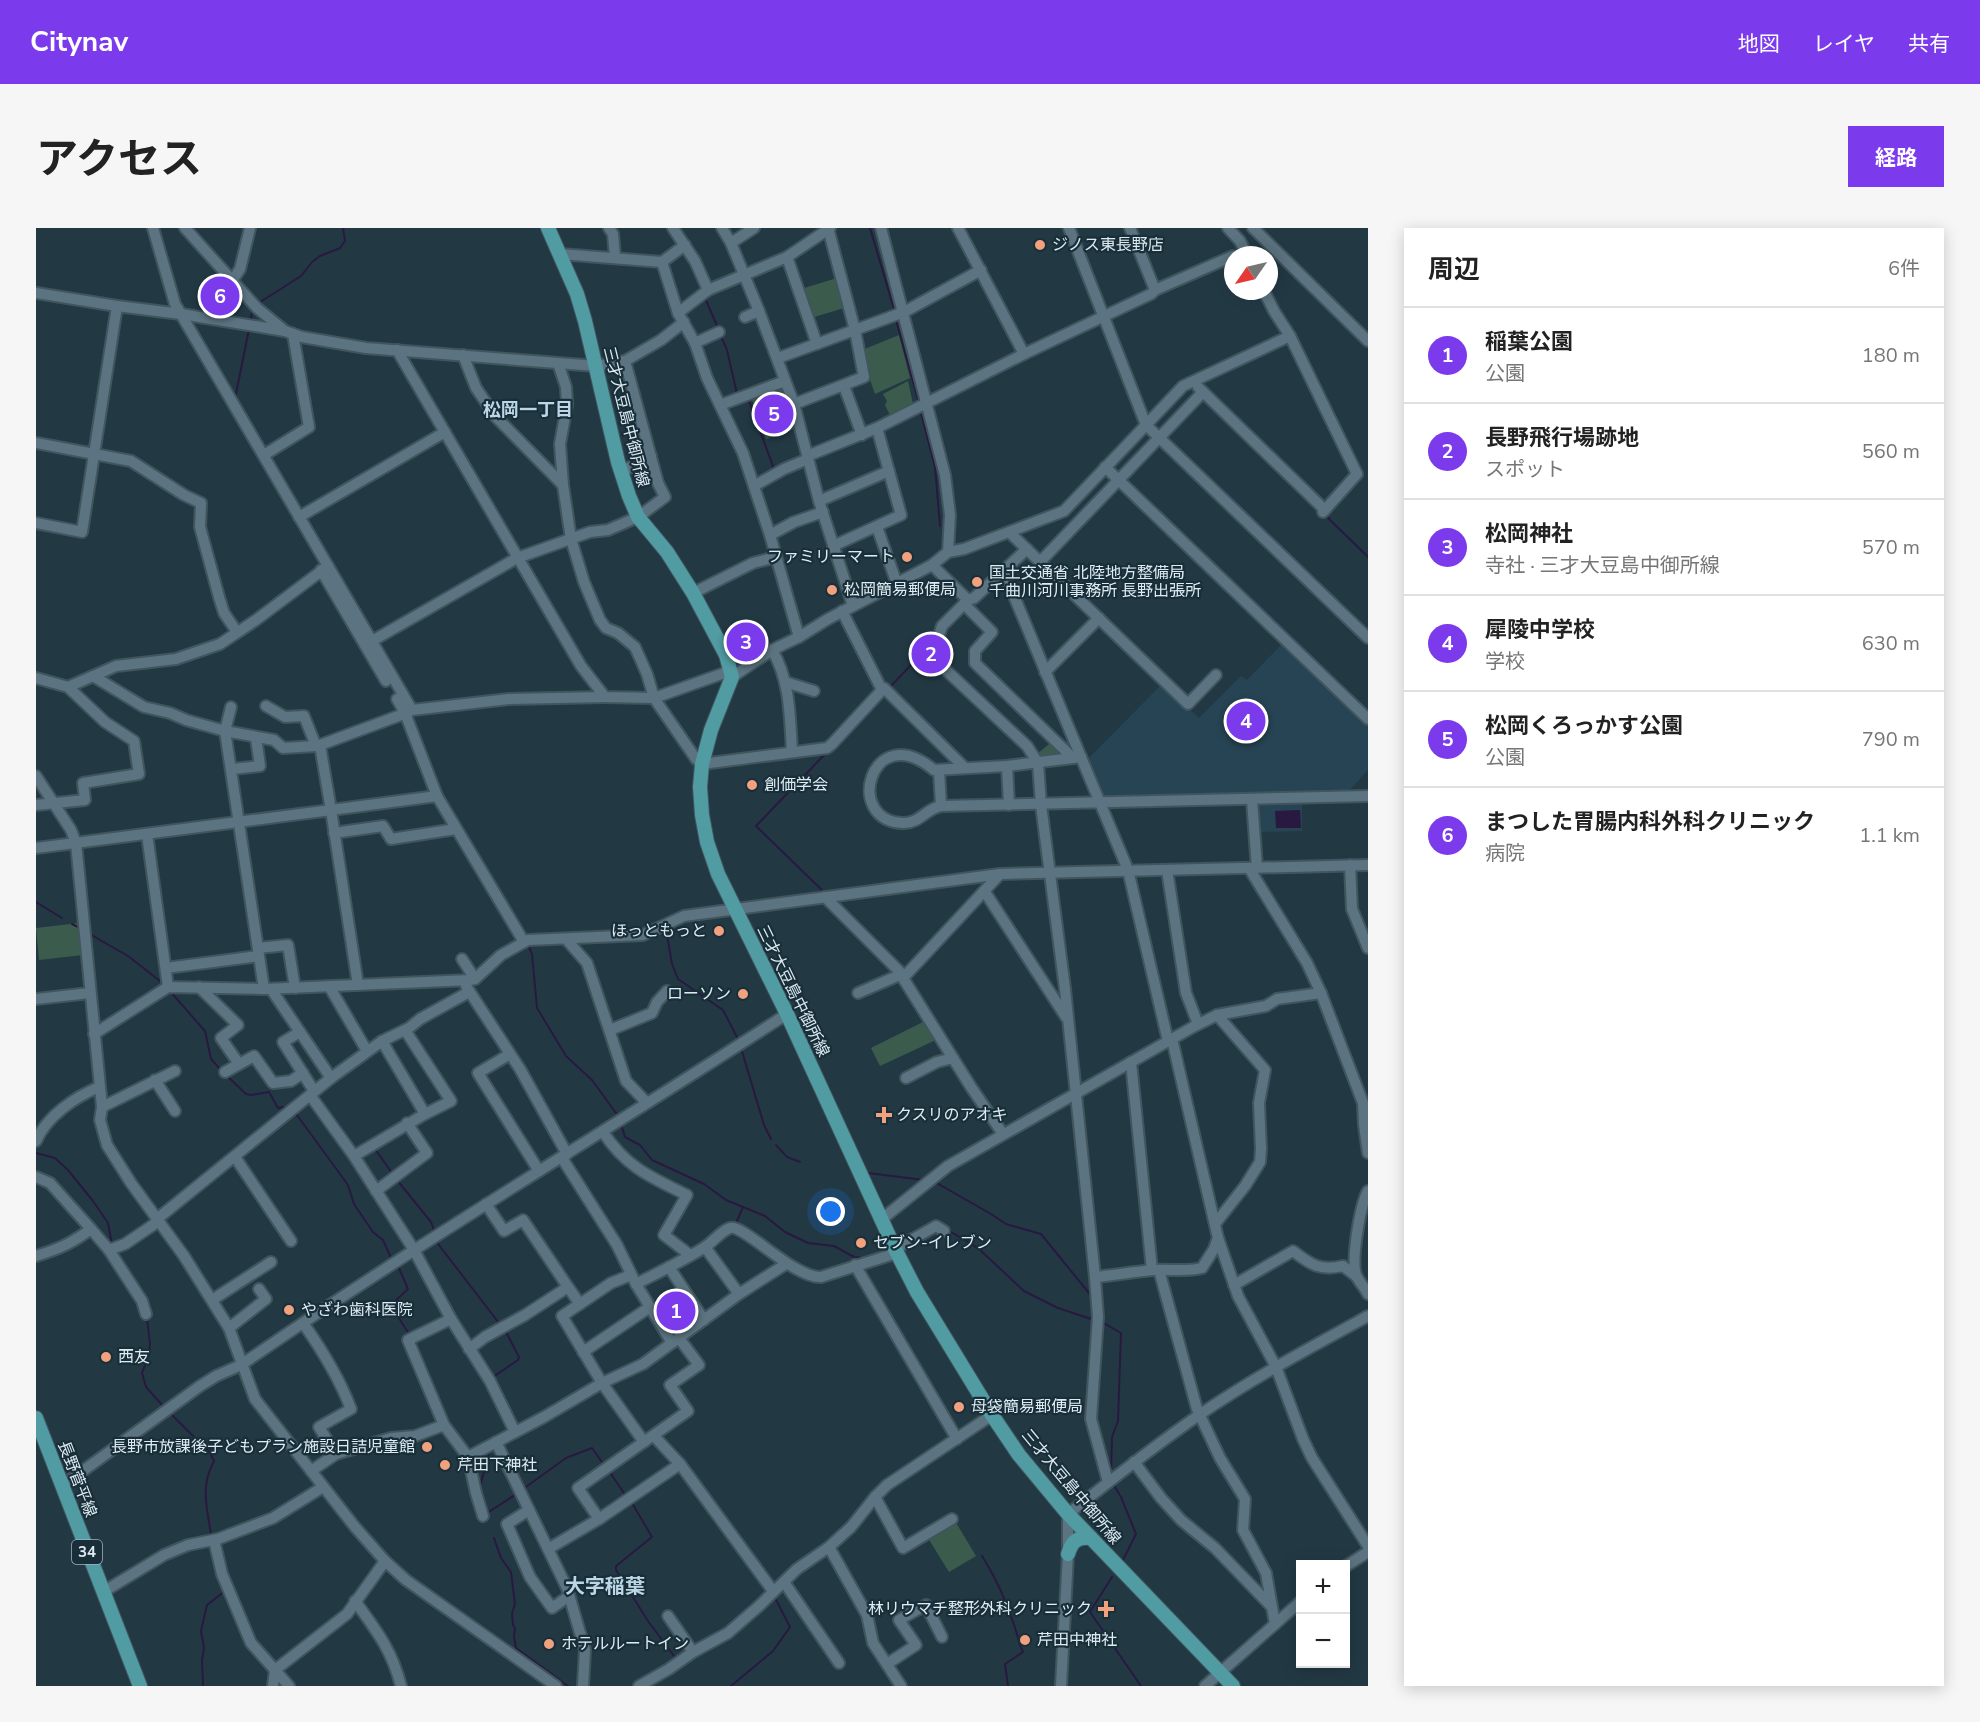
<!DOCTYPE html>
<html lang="ja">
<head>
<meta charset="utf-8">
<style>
  :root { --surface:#fff; --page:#f6f6f6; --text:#222; --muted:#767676; --line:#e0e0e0; --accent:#7c3aed }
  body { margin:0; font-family:"Nunito Sans","Noto Sans JP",sans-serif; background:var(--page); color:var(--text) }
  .controls { position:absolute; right:18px; bottom:18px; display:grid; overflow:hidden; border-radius:0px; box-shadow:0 3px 15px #0003 }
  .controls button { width:54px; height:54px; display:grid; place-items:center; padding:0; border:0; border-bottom:2px solid var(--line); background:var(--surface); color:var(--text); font:30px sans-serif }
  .compass { position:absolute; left:1188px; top:18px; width:54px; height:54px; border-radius:50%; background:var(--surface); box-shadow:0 3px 15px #0003; rotate:236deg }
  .you { position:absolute; left:795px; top:984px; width:21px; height:21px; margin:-15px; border:4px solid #fff; border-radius:50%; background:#1a73e8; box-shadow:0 0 0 9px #1a73e833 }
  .badge { display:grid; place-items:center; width:39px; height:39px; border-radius:50%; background:var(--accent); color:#fff; font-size:20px; font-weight:700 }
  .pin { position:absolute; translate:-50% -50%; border:3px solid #fff; box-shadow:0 2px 6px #0006 }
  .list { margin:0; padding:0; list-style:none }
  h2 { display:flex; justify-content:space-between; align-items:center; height:78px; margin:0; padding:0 24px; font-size:26px }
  h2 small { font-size:20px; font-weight:400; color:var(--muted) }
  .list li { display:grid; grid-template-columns:39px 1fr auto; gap:18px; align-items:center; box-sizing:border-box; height:96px; padding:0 24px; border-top:2px solid var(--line) }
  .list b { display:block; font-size:22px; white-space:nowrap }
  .list p { margin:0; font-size:20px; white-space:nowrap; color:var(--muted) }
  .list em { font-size:20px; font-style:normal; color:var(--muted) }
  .map { position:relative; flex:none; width:1332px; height:1458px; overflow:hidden; border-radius:0px }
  header { display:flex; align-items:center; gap:36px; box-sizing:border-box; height:84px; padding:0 30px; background:var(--accent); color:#fff }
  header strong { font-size:28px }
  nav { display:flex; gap:33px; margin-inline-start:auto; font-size:21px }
  .intro { display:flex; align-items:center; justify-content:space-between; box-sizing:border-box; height:144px; padding:0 36px }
  h1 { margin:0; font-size:42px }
  .button { padding:15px 27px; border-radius:0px; background:var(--accent); color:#fff; font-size:21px; font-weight:700 }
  main { display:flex; gap:36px; padding:0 36px }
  aside { flex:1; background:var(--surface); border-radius:0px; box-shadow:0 3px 15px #0003 }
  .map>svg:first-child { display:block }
  .built { fill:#274454 }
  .green { fill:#3b5c4c }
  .water { fill:#291941 }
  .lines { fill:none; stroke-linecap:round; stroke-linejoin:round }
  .stream { stroke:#291941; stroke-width:2 }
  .minor-casing { stroke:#40555e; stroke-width:14 }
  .major-casing { stroke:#40555e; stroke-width:16 }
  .minor { stroke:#5c7481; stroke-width:10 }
  .major { stroke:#519ba2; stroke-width:14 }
  .poi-dot { fill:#f2a17e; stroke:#182f3a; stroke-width:2 }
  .labels { text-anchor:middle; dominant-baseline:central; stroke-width:4.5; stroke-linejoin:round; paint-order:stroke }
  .shield { fill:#182f3a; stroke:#a3b3bc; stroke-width:1.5 }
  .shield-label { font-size:15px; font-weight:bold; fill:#deebf3 }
  .poi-label { font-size:16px; fill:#deebf3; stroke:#182f3a; text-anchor:start }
  .street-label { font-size:16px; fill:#deebf3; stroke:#182f3a }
  .neighbourhood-label { font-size:18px; font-weight:bold; fill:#bcd6e5; stroke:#182f3a }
  .quarter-label { font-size:20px; font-weight:bold; fill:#bcd6e5; stroke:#182f3a }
</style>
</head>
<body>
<header>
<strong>Citynav</strong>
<nav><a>地図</a><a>レイヤ</a><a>共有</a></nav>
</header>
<div class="intro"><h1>アクセス</h1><a class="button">経路</a></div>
<main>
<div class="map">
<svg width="1332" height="1458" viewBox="0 0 1332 1458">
  <rect width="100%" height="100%" fill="#223944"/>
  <!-- built -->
  <g class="built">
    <path d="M1248,414L1332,495V542L1311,565L1066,570L1052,531L1124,458H1128L1163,490L1205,448L1211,452Z"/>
    <path d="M1266,573V603L1224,604L1223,577L1225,575Z"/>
  </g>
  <!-- green -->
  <g class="green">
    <path d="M801,50L808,80L775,90L765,61Z"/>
    <path d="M863,107L874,150L839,166L824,123Z"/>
    <path d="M872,153L877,176L855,189L849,177L851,173L847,166Z"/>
    <path d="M746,159L761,200L730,211L716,172Z"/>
    <path d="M1018,512L1029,528L1005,529L1001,526Z"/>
    <path d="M43,695L47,727L3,732L0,700Z"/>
    <path d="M891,792L902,811L844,838L835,820Z"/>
    <path d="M644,1060L663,1089L641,1108L635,1105L617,1077Z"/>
    <path d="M919,1293L940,1328L913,1344L892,1310Z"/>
  </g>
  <!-- water -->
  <path class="water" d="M1264,582L1265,600H1240L1239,583Z"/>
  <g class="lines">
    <!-- stream -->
    <g class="stream">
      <path d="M834,0L858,81"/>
      <path d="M689,15L700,43"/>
      <path d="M669,70L682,100"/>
      <path d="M221,76L265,48L276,34L284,28L304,20L309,13L307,0"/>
      <path d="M720,89L725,103"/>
      <path d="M860,92L883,175"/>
      <path d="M214,95L217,80"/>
      <path d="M684,106L691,122L701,166"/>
      <path d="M727,109L730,117"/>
      <path d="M748,134L815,109"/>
      <path d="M712,170L738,241"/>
      <path d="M199,171L213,101"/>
      <path d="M885,185L899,239L904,298"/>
      <path d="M1289,287L1332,329"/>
      <path d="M852,461L896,415"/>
      <path d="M790,666L720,598L792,523"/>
      <path d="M0,674L26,690"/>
      <path d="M36,696L42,699"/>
      <path d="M630,701L636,736L642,751L687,782L702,811"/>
      <path d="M52,705L92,728L124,753"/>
      <path d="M491,715L496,726L501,780L530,828L556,852L580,885"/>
      <path d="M133,762L169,803L175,831L186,843"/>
      <path d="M705,820L728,897L735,911"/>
      <path d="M190,847L210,866L215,867L233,864L242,880L247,879"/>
      <path d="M258,883L312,957L318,976L337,1004L347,1012L356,1032"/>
      <path d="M585,896L589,909L604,917L616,932L668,956L690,972L729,988L749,1004L772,1015L798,1018L820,1030L823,1029"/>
      <path d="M740,917L751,929L764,934"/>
      <path d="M339,921L356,945"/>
      <path d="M0,925L19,930L32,942L57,973L72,995L76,1016"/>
      <path d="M832,945L888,952"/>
      <path d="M361,952L395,994L398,1002"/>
      <path d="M899,954L955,986L970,996L1005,1006L1057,1070"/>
      <path d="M701,993L707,979"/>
      <path d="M912,1002L943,1021L988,1063L1022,1080L1058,1092"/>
      <path d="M399,1012L463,1095"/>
      <path d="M363,1040L372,1061L359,1073L361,1087L373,1106"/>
      <path d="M111,1091L114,1116L113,1126L106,1145L110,1159L127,1178"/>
      <path d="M1066,1094L1085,1105L1082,1193L1076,1209L1075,1246"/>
      <path d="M457,1149L482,1132L483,1129L469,1102"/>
      <path d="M135,1186L174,1225L178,1233C164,1259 171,1279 175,1307"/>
      <path d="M573,1243L590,1268"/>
      <path d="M1077,1256L1085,1269L1100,1306L1087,1332"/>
      <path d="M444,1259L454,1221"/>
      <path d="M487,1261L530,1230L556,1220L568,1237"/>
      <path d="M596,1275L616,1309L580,1338V1342L612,1393L641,1432"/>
      <path d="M451,1285L479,1267"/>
      <path d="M675,1286L684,1299"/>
      <path d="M458,1310L465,1330L475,1344L479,1376L476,1385L477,1397L479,1400L478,1409L480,1420L532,1458"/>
      <path d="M946,1328C960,1350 970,1372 978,1397C982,1407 982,1414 987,1424L969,1436L972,1458"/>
      <path d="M1076,1349L1054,1384L1105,1458"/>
      <path d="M167,1458L166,1432L168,1420L165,1403L171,1377L189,1363"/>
      <path d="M695,1458L737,1423L754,1399L738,1368"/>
    </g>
    <!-- minor casing -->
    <g class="minor-casing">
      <g id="minor">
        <path d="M117,0L139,76L376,482L473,471L569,469"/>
        <path d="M149,0L221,80L249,103L266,109L330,120L560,138L589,133L625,112L648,94"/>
        <path d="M573,0L577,6L579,29"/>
        <path d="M637,0L659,33L672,62"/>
        <path d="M686,0L695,15L723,83L758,176L783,273L817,378"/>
        <path d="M922,0L988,126"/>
        <path d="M1094,0L1119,62L1197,28"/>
        <path d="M1192,0L1204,13L1211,27"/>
        <path d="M1217,0L1332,113"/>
        <path d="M695,15L718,0"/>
        <path d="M524,26L626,34L649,17"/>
        <path d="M751,29L781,116"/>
        <path d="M626,34L642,85"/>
        <path d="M196,53L204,41L214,0"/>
        <path d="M1228,63L1238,83L1254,108L1321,246L1287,284"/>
        <path d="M0,65L81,78"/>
        <path d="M709,89L723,83"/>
        <path d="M1254,108L1147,158L1110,197L1332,410"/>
        <path d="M659,115L683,104"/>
        <path d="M361,122L545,438L569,469L618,470L694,443"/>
        <path d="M427,127L440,160L460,189L527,257"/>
        <path d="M742,130L868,84L945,42"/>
        <path d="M522,135L530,159L531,177L524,216L527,257L535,311L548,354L564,392L570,400L582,405L599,419L611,446L618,470L660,531L666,536L791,520L796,516L846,462"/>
        <path d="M808,158L826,207"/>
        <path d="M1162,159L1289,282"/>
        <path d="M758,176L828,149L819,102L792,0"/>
        <path d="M684,177L749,153"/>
        <path d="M0,215L95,233L148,267L165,275L164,299L183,369L188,385L201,404"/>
        <path d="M228,227L273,199L257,106"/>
        <path d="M771,228L841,200L988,126L1115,66L1119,62"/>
        <path d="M1069,239L1332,491"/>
        <path d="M585,244L615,228"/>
        <path d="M718,258L748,241L772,231"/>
        <path d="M783,273L853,243"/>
        <path d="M263,289L409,204"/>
        <path d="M0,295L46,304L81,78L145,86L249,103"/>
        <path d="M841,299L861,356"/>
        <path d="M973,304L1152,476L1180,447"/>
        <path d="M734,307L758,294L787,284"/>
        <path d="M797,318L865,287L841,200"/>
        <path d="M912,324L928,321L1028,283L1110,197L1033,0"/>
        <path d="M1004,334L1167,164"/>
        <path d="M896,337L932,372L906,398L896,429L991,518L1002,535L1005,577L1029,761L1059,1049L1062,1089L1055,1191L1072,1254"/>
        <path d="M285,342L350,453"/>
        <path d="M968,344L1092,642L1132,813"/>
        <path d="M657,365L717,335L740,329"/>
        <path d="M932,372L938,370L991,321"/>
        <path d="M928,376L956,404L939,423V435L1037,530"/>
        <path d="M806,383L846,462L848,460L928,539"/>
        <path d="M763,409L734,307L707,225L671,150L659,115L642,85L672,62L751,29L794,0"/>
        <path d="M329,417L481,330L554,304L572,302L602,289L629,269L622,255L589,133"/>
        <path d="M736,422C754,451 754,490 756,524"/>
        <path d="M1009,444L1063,390"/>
        <path d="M57,448L108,479L134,485L150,492L189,503L195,479"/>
        <path d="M696,449L736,422L763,409L792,391L896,337L912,324L914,287L909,247L845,0"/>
        <path d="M0,450L32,459L69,494L98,513L103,546L47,555L49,572L0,577"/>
        <path d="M749,454L778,463"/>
        <path d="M32,459L80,438L140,431L184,416L220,392L292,338"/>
        <path d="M361,471L369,485L401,568"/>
        <path d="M230,478L249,489L268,488L280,518L284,517L295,582L401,568L488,714"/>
        <path d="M284,517L373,484"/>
        <path d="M1045,529L971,538L898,542C835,489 806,594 868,595C884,595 891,580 905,578L1332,568"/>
        <path d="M971,538L973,577"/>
        <path d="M196,541L224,538L220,510"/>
        <path d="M903,542L905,578"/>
        <path d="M0,548L35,602L40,615L66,879L64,892L71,917L95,955L148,1028L193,1100L219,1171L319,1299L349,1333L370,1352L520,1458"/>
        <path d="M1216,572L1221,640"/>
        <path d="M298,605L347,598L355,611L420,601"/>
        <path d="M111,606L132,759"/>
        <path d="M0,620L295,582L322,757"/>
        <path d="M1314,637L1316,681L1332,720"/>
        <path d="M1213,640L1271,735L1285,765L1327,875L1328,897L1332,925"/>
        <path d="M1131,642L1150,765L1162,796"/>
        <path d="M964,646L867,750L935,859L967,906"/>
        <path d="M949,664L1030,789"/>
        <path d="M789,669L868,748"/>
        <path d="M530,711L551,735L590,853L611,875"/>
        <path d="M222,720L252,717L259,760"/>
        <path d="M426,731L439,751"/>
        <path d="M130,740L223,728"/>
        <path d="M293,758L331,823"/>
        <path d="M430,758L484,841L531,926"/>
        <path d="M163,759L202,797L185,810L203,836"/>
        <path d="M228,761L189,503L238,512L247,520L280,518"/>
        <path d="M235,761L295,850"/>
        <path d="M822,765L866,746"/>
        <path d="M0,771L54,765"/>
        <path d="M369,802L415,873L389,886"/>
        <path d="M574,802L616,785L621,774L631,763"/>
        <path d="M264,804L247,814L278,863"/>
        <path d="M58,806L132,759L228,761L434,752L439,751L465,727L492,712L607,707L648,688L964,646L1332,637"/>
        <path d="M1136,811L1182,1010L1202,1068L1240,1139L1267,1211L1276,1230L1332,1318"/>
        <path d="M474,826L442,845L503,943"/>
        <path d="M1095,834L1116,1042"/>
        <path d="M189,844L218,828L237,855L255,853L267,845"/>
        <path d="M870,850L901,834L917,830"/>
        <path d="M119,852L139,883"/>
        <path d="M274,867L318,928L378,1022L415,1091L454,1153L479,1204"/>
        <path d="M66,879L139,843"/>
        <path d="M567,904C590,939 614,949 651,967L628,1007L654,1027"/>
        <path d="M0,913C11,888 39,869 63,859"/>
        <path d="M318,928L389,886L346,813L373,800L384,791L433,764"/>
        <path d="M199,929L255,1013"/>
        <path d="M526,930L581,1017L600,1056L636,1115"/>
        <path d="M0,949L14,955L55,1001"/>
        <path d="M340,963L391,925L371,895"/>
        <path d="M1332,963C1324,977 1314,1036 1321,1049C1324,1055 1329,1060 1332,1066"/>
        <path d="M450,976L468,1003L487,992L532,1059"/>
        <path d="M121,991L295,850L346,813"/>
        <path d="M846,991L912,938L1157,799L1181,787L1230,778L1241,771L1285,765"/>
        <path d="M1179,996L1209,958L1224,934L1225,921L1223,875L1229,842L1181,787"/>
        <path d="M669,1019L703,1066"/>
        <path d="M859,1021L900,998L908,1003"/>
        <path d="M73,1022L106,1073L110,1086"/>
        <path d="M0,1028C23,1021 36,1015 55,1001L73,1022L89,1016L123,993"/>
        <path d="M819,1037L921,1211"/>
        <path d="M633,1039L668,1092"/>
        <path d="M1123,1042L1161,1181L1184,1230L1209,1271L1207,1302L1230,1345L1239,1396"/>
        <path d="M595,1047L575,1055L526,1088L566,1155L608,1214"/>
        <path d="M1059,1049C1078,1047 1098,1044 1117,1042C1134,1041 1150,1044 1166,1040L1178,1021L1182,1010"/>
        <path d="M600,1056C623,1044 647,1033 669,1019C677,1014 685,1003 694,1000C708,996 757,1050 785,1049L861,1025"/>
        <path d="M1198,1057L1257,1023C1275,1037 1284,1043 1307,1038L1320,1048"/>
        <path d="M176,1072L235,1034"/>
        <path d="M267,1095C286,1122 303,1149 315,1181L283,1199L300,1226"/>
        <path d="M193,1100L230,1071L223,1061"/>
        <path d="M433,1121L449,1109L489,1087L532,1059L544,1076"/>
        <path d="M547,1124L614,1079"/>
        <path d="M408,1197L372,1112L415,1091"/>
        <path d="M618,1208L644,1236L737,1363"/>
        <path d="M460,1214L531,1360L549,1422L547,1458"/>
        <path d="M432,1229L440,1265L447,1288"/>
        <path d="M1098,1234L1125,1270L1145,1292L1179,1320L1234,1377"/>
        <path d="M275,1243L300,1226L355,1210L379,1208L408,1197L432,1229L508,1189L566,1155L607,1136L703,1066L750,1036"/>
        <path d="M26,1258L164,1158L180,1148L205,1137C383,1014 569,904 751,786"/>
        <path d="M839,1269L867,1320L916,1291"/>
        <path d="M493,1282L471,1296L494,1349L516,1380L533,1368"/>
        <path d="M563,1291L542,1260L652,1183L634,1157L663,1137L643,1110"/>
        <path d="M178,1312L186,1346L215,1415L239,1442L311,1386L349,1333"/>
        <path d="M793,1319L831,1387L837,1415L865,1458"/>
        <path d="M512,1321L563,1291L644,1236"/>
        <path d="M1310,1338L1332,1324"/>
        <path d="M748,1354L803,1435"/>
        <path d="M67,1364L128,1327L152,1317L182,1311L237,1290L287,1259"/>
        <path d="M319,1373C340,1402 356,1422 365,1458"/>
        <path d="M632,1388L657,1424"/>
        <path d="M851,1436L880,1417L863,1392L890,1377L906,1409"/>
        <path d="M237,1458L239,1442L253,1458"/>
        <path d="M603,1458L633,1441L657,1424L692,1405L723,1378L761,1341L793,1319L815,1299L839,1269L851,1257L956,1187"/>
        <path d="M1025,1458L1032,1326V1286C1075,1252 1118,1218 1163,1187C1217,1150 1275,1119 1332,1088"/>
        <path d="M1169,1458L1264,1374"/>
      </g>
    </g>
    <!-- major casing -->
    <g class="major-casing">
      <g id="major">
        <path d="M512,0L541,66L549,93L582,234L593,268L602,289L631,324L657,365L690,427L696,449L675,502L666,536L664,559L666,587L671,614L682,646L751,786L859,1021L881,1064L956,1187L983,1227L1032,1286L1197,1458"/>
        <path d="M0,1190L104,1458"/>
        <path d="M1032,1326C1036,1313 1041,1309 1055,1310"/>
      </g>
    </g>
    <!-- minor -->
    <use href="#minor" class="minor"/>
    <!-- major -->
    <use href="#major" class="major"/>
  </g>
  <!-- markers -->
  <g class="poi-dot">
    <circle cx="1004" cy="17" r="6"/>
    <circle cx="871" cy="329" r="6"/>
    <circle cx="941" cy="354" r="6"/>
    <circle cx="796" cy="362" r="6"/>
    <circle cx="716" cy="557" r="6"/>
    <circle cx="683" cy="703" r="6"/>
    <circle cx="707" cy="766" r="6"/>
    <path d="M845 878h6v6h6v6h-6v6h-6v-6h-6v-6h6z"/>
    <circle cx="825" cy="1015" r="6"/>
    <circle cx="253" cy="1082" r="6"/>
    <circle cx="70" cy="1129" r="6"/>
    <circle cx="923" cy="1179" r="6"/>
    <circle cx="391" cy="1219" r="6"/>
    <circle cx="409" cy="1237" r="6"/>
    <path d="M1067 1372h6v6h6v6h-6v6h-6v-6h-6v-6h6z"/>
    <circle cx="989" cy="1412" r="6"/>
    <circle cx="513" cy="1416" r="6"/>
  </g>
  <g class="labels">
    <!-- shield labels -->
    <rect class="shield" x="36" y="1312" width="30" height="24" rx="4.5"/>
    <g class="shield-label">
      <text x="51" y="1324">34</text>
    </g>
    <!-- poi labels -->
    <g class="poi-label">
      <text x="1016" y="17">ジノス東長野店</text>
      <text x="859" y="329" text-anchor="end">ファミリーマート</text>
      <text x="953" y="345">国土交通省 北陸地方整備局<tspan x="953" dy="18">千曲川河川事務所 長野出張所</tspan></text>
      <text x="808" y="362">松岡簡易郵便局</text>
      <text x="728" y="557">創価学会</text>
      <text x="671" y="703" text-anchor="end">ほっともっと</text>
      <text x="695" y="766" text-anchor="end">ローソン</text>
      <text x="860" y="887">クスリのアオキ</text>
      <text x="837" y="1015">セブン-イレブン</text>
      <text x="265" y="1082">やざわ歯科医院</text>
      <text x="82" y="1129">西友</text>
      <text x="935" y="1179">母袋簡易郵便局</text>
      <text x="379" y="1219" text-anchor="end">長野市放課後子どもプラン施設日詰児童館</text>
      <text x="421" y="1237">芹田下神社</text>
      <text x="1056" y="1381" text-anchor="end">林リウマチ整形外科クリニック</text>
      <text x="1001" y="1412">芹田中神社</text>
      <text x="525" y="1416">ホテルルートイン</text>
    </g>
    <!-- street labels -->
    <g class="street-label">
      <text transform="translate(590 189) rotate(76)">三才大豆島中御所線</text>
      <text transform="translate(757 763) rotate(64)">三才大豆島中御所線</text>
      <text transform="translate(41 1251) rotate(69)">長野菅平線</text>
      <text transform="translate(1035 1259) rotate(50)">三才大豆島中御所線</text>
    </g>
    <!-- neighbourhood labels -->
    <g class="neighbourhood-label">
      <text x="492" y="182">松岡一丁目</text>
    </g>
    <!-- quarter labels -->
    <g class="quarter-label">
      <text x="569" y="1358">大字稲葉</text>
    </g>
  </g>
</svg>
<div class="controls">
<button>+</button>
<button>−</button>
</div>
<svg class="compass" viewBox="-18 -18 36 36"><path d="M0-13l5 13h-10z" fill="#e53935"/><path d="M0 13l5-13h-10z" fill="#767676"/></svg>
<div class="you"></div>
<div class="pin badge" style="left:640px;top:1083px">1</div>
<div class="pin badge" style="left:895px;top:426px">2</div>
<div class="pin badge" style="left:710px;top:414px">3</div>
<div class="pin badge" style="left:1210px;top:493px">4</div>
<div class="pin badge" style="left:738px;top:186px">5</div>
<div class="pin badge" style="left:184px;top:68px">6</div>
</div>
<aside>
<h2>周辺<small>6件</small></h2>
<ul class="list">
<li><span class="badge">1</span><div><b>稲葉公園</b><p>公園</p></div><em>180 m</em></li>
<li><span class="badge">2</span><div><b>長野飛行場跡地</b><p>スポット</p></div><em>560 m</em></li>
<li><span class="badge">3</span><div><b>松岡神社</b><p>寺社 · 三才大豆島中御所線</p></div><em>570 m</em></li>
<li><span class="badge">4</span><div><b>犀陵中学校</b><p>学校</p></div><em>630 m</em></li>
<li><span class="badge">5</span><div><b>松岡くろっかす公園</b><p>公園</p></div><em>790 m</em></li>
<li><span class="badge">6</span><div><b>まつした胃腸内科外科クリニック</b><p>病院</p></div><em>1.1 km</em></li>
</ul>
</aside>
</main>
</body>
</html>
